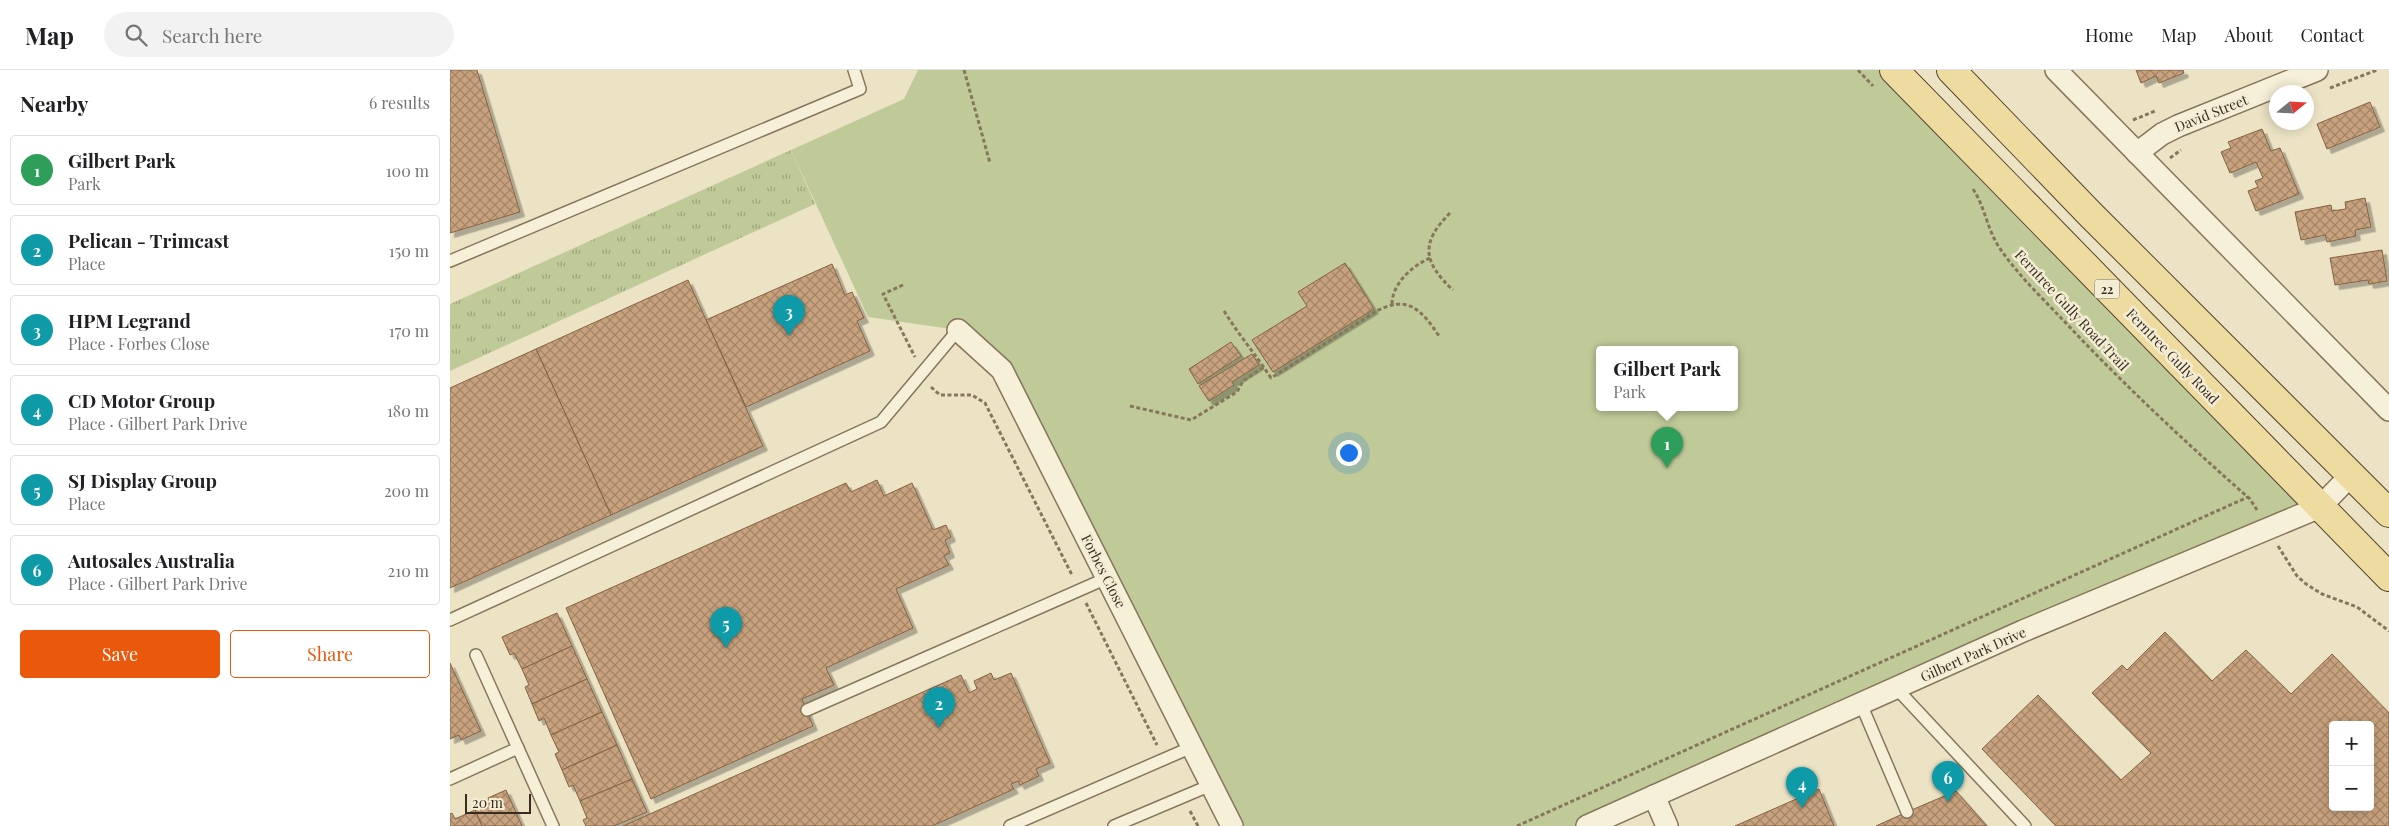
<!DOCTYPE html>
<html lang="en">
<head>
<meta charset="utf-8">
<style>
  :root { --surface:#fff; --page:#f2f2f2; --text:#202124; --muted:#757577; --line:#e0e0e0; --accent:#ea580c }
  body { margin:0; font-family:"Playfair Display",serif; background:var(--page); color:var(--text) }
  .controls { position:absolute; right:15px; bottom:15px; display:grid; overflow:hidden; border-radius:5px; box-shadow:0 2px 12px #0003 }
  .controls button { width:45px; height:45px; display:grid; place-items:center; padding:0; border:0; border-bottom:1px solid var(--line); background:var(--surface); color:var(--text); font:25px sans-serif }
  .compass { position:absolute; left:1819px; top:15px; width:45px; height:45px; border-radius:50%; background:var(--surface); box-shadow:0 2px 12px #0003; rotate:72deg }
  .scale { position:absolute; left:15px; bottom:12px; width:66px; box-sizing:border-box; padding-left:5px; border:2px solid #372c1f; border-top:0; font-size:14px; line-height:18px; white-space:nowrap; color:#372c1f; -webkit-text-stroke:4px #f4edd4; paint-order:stroke }
  .you { position:absolute; left:898px; top:382px; width:18px; height:18px; margin:-12px; border:4px solid #fff; border-radius:50%; background:#1a73e8; box-shadow:0 0 0 8px #1a73e833 }
  .badge { display:grid; place-items:center; width:32px; height:32px; border-radius:50%; background:var(--accent); color:#fff; font-size:16px; font-weight:700 }
  .pin { position:absolute; translate:-50% -41px; filter:drop-shadow(0 1px 2px #0008) }
  .pin::after { content:''; position:absolute; top:26px; width:18px; height:15px; background:inherit; clip-path:polygon(0 0,100% 0,50% 100%) }
  .popup { position:absolute; left:1146px; top:276px; width:142px; height:65px; box-sizing:border-box; display:grid; place-content:center; border-radius:5px; background:var(--surface); filter:drop-shadow(0 1px 4px #0005); font-size:16px; white-space:nowrap; color:var(--muted) }
  .popup b { font-size:19px; color:var(--text) }
  .popup::after { content:''; position:absolute; left:50%; top:100%; margin-left:-10px; border:10px solid transparent; border-top-color:var(--surface) }
  .list { margin:0; padding:0; list-style:none }
  h2 { display:flex; justify-content:space-between; align-items:center; height:65px; margin:0; padding:0 20px; font-size:21px }
  h2 small { font-size:16px; font-weight:400; color:var(--muted) }
  .list li { display:grid; grid-template-columns:32px 1fr auto; gap:15px; align-items:center; box-sizing:border-box; height:70px; margin:0 10px 10px; padding:0 10px; border:1px solid var(--line); border-radius:5px }
  .list b { display:block; font-size:19px; white-space:nowrap }
  .list p { margin:0; font-size:16px; white-space:nowrap; color:var(--muted) }
  .list em { font-size:16px; font-style:normal; color:var(--muted) }
  .actions { display:flex; gap:10px; padding:15px 20px }
  .actions a { flex:1; padding:11px 0; border:1px solid var(--accent); border-radius:5px; text-align:center; font-size:18px; color:var(--accent) }
  .actions .main { background:var(--accent); color:#fff }
  .icon { flex:none; width:28px; height:28px; fill:none; stroke:currentColor; stroke-width:2; stroke-linecap:round; stroke-linejoin:round }
  .map { position:relative; flex:none; width:1939px; height:756px; overflow:hidden }
  header { display:flex; align-items:center; gap:30px; box-sizing:border-box; height:70px; padding:0 25px; background:var(--surface); border-bottom:1px solid var(--line) }
  header strong { font-size:24px }
  nav { display:flex; gap:28px; margin-inline-start:auto; font-size:18px }
  .search { width:350px; height:45px; background:var(--page); display:flex; align-items:center; gap:12px; box-sizing:border-box; padding:0 18px; border-radius:28px; color:var(--muted); font-size:19px }
  main { display:flex }
  aside { flex:1; background:var(--surface) }
  .map>svg:first-child { display:block }
  .grass { fill:url(#grass-tufts) }
  .park { fill:#c0ca99; fill-rule:evenodd }
  .building { fill:url(#building-cross-hatch); stroke:#846243; fill-rule:evenodd; filter:url(#shadow) }
  .lines { fill:none; stroke-linecap:round; stroke-linejoin:round }
  .service-casing { stroke:#86765c; stroke-width:14 }
  .minor-casing { stroke:#86765c; stroke-width:24 }
  .primary-casing { stroke:#544430; stroke-width:30 }
  .path { stroke:#86765c; stroke-width:3; stroke-dasharray:4 2.5; stroke-linecap:butt }
  .service { stroke:#f7f0d8; stroke-width:11 }
  .minor { stroke:#f7f0d8; stroke-width:21 }
  .primary { stroke:#eddb9f; stroke-width:28 }
  .labels { text-anchor:middle; dominant-baseline:central; stroke-width:5; stroke-linejoin:round; paint-order:stroke }
  .shield { fill:#f4edd4; stroke:#706655; stroke-width:1 }
  .shield-label { font-size:12px; font-weight:bold; fill:#372c1f }
  .street-label { font-size:14px; fill:#372c1f; stroke:#f4edd4 }
</style>
</head>
<body>
<header>
<strong>Map</strong>
<div class="search"><svg class="icon" aria-label="search" viewBox="0 0 24 24"><circle cx="10" cy="10" r="6"/><path d="M15 15l6 6"/></svg>Search here</div>
<nav><a>Home</a><a>Map</a><a>About</a><a>Contact</a></nav>
</header>
<main>
<aside>
<h2>Nearby<small>6 results</small></h2>
<ul class="list">
<li><span class="badge" style="background:#2e9e5b">1</span><div><b>Gilbert Park</b><p>Park</p></div><em>100 m</em></li>
<li><span class="badge" style="background:#0f9aa8">2</span><div><b>Pelican - Trimcast</b><p>Place</p></div><em>150 m</em></li>
<li><span class="badge" style="background:#0f9aa8">3</span><div><b>HPM Legrand</b><p>Place · Forbes Close</p></div><em>170 m</em></li>
<li><span class="badge" style="background:#0f9aa8">4</span><div><b>CD Motor Group</b><p>Place · Gilbert Park Drive</p></div><em>180 m</em></li>
<li><span class="badge" style="background:#0f9aa8">5</span><div><b>SJ Display Group</b><p>Place</p></div><em>200 m</em></li>
<li><span class="badge" style="background:#0f9aa8">6</span><div><b>Autosales Australia</b><p>Place · Gilbert Park Drive</p></div><em>210 m</em></li>
</ul>
<div class="actions"><a class="main">Save</a><a>Share</a></div>
</aside>
<div class="map">
<svg width="1939" height="756" viewBox="0 0 1939 756">
  <defs>
    <pattern id="grass-tufts" width="24" height="20" patternUnits="userSpaceOnUse" patternTransform="scale(1.25)"><rect width="24" height="20" fill="#c0ca99"/><path d="M3 7l-1-3M5 7V3M7 7l1-3M15 17l-1-3M17 17v-4M19 17l1-3" fill="none" stroke="#9da47c"/></pattern>
    <pattern id="building-cross-hatch" width="8" height="8" patternUnits="userSpaceOnUse" patternTransform="scale(1.25)"><rect width="8" height="8" fill="#c8a27d"/><path d="M0 0l8 8M0 8l8-8" fill="none" stroke="#a38466"/></pattern>
    <filter id="shadow"><feDropShadow dx="4.5" dy="4.5" stdDeviation="0" flood-color="#0004"/></filter>
  </defs>
  <rect width="100%" height="100%" fill="#ece3c5"/>
  <!-- grass -->
  <path class="grass" d="M341,80L365,134L0,301V234Z"/>
  <!-- park -->
  <path class="park" d="M468,0H1444L1870,437L1137,756H782L552,300L508,260L418,247L341,80L454,29ZM1150,279H1284V337H1150Z"/>
  <!-- building -->
  <g class="building">
    <path d="M0,0H27L70,142L0,163Z"/>
    <path d="M1686,0H1733L1734,3L1709,13L1706,6L1691,13Z"/>
    <path d="M1920,32L1930,57L1877,79L1867,54Z"/>
    <path d="M1812,59L1821,81L1830,78L1849,124L1806,141L1798,121L1808,117L1805,111L1813,108L1806,92L1780,103L1771,82L1781,78L1778,72Z"/>
    <path d="M1915,128L1921,157L1905,160L1906,166L1877,172L1875,165L1851,170L1845,142L1881,135L1882,141L1896,139L1895,132Z"/>
    <path d="M1932,180L1937,211L1919,214L1918,210L1885,215L1880,188Z"/>
    <path d="M895,193L924,239L823,302L802,270L857,236L848,222Z"/>
    <path d="M382,194L395,225L402,222L414,248L407,251L420,281L296,337L256,250Z"/>
    <path d="M238,210L313,376L161,445L86,279Z"/>
    <path d="M781,272L791,286L748,314L739,299Z"/>
    <path d="M86,279L161,445L0,518V318Z"/>
    <path d="M802,284L809,295L782,312L784,315L759,331L749,316Z"/>
    <path d="M427,410L434,426L462,413L483,460L496,455L501,467L495,470L500,483L494,486L499,495L446,519L463,558L376,598L384,615L352,629L363,656L201,729L116,538L396,413L401,422Z"/>
    <path d="M107,543L122,576L72,599L64,583L60,585L52,567Z"/>
    <path d="M1715,562L1762,611L1796,580L1841,624L1882,584L1939,643V756H1606L1532,679L1588,625L1671,710L1701,683L1642,623L1672,595L1677,600ZM1883,655H1920V737H1883Z"/>
    <path d="M122,576L137,609L82,634L75,617L79,615L72,599Z"/>
    <path d="M0,593L31,661L11,670L9,665L0,669Z"/>
    <path d="M541,603L544,610L561,603L600,693L586,699L589,706L570,715L568,711L561,714L564,719L482,756H173L511,605L519,623L527,619L524,611Z"/>
    <path d="M137,609L152,642L101,665L94,648L89,651L82,634Z"/>
    <path d="M152,642L167,675L112,700L105,684L109,682L101,665Z"/>
    <path d="M167,675L182,709L130,731L123,715L119,717L112,700Z"/>
    <path d="M182,709L197,742L164,756H136L133,750L137,748L130,731Z"/>
    <path d="M1369,719L1384,756H1285Z"/>
    <path d="M56,720L72,756H32L25,740L40,733L38,728Z"/>
    <path d="M1506,721L1537,756H1426L1457,742Z"/>
    <path d="M25,740L32,756H0V744L2,743L5,749Z"/>
  </g>
  <g class="lines">
    <!-- service casing -->
    <g class="service-casing">
      <g id="service">
        <path d="M0,191L410,19L404,0"/>
        <path d="M0,550L431,352L508,260"/>
        <path d="M26,585L103,756"/>
        <path d="M1446,618L1575,756"/>
        <path d="M1411,634L1457,742"/>
        <path d="M357,640L657,508"/>
        <path d="M0,709L68,678"/>
        <path d="M560,756L742,677"/>
        <path d="M664,756L761,715"/>
      </g>
    </g>
    <!-- minor casing -->
    <g class="minor-casing">
      <g id="minor">
        <path d="M1606,0L1939,340"/>
        <path d="M1687,83L1712,64L1728,56L1867,0"/>
        <path d="M508,260L552,300L782,756"/>
        <path d="M1204,726L1217,756"/>
        <path d="M1137,756L1573,561L1870,437L1902,404"/>
      </g>
    </g>
    <!-- primary casing -->
    <g class="primary-casing">
      <g id="primary">
        <path d="M1444,0L1939,507"/>
        <path d="M1501,0L1640,144L1939,443"/>
      </g>
    </g>
    <!-- path -->
    <g class="path">
      <path d="M514,0L540,93"/>
      <path d="M1408,0L1423,16"/>
      <path d="M1880,18L1927,0"/>
      <path d="M1683,50L1705,41"/>
      <path d="M1720,88L1731,80"/>
      <path d="M1523,119C1535,137 1537,159 1549,177C1567,204 1592,228 1614,251C1673,314 1736,373 1800,429L1807,440"/>
      <path d="M1000,143C970,173 973,192 1003,220"/>
      <path d="M453,215L433,224L465,287"/>
      <path d="M942,234C942,214 962,196 980,188"/>
      <path d="M774,241C789,265 806,285 821,308L925,242C957,224 971,239 989,266"/>
      <path d="M481,317L490,325H522L535,333L622,505"/>
      <path d="M680,336L741,350L787,322L793,311L814,297"/>
      <path d="M1828,476L1847,506L1856,514L1872,524L1907,537L1939,561"/>
      <path d="M636,533L707,675"/>
      <path d="M740,741L748,756"/>
      <path d="M1067,756L1798,427"/>
    </g>
    <!-- service -->
    <use href="#service" class="service"/>
    <!-- minor -->
    <use href="#minor" class="minor"/>
    <!-- primary -->
    <use href="#primary" class="primary"/>
  </g>
  <g class="labels">
    <!-- shield labels -->
    <rect class="shield" x="1644.5" y="209.5" width="25" height="19" rx="4"/>
    <g class="shield-label">
      <text x="1657" y="219">22</text>
    </g>
    <!-- street labels -->
    <g class="street-label">
      <text transform="translate(1761 43) rotate(-22)">David Street</text>
      <text transform="translate(1622 240) rotate(47)">Ferntree Gully Road Trail</text>
      <text transform="translate(1723 286) rotate(46)">Ferntree Gully Road</text>
      <text transform="translate(654 501) rotate(63)">Forbes Close</text>
      <text transform="translate(1523 584) rotate(-24)">Gilbert Park Drive</text>
    </g>
  </g>
</svg>
<div class="controls">
<button>+</button>
<button>−</button>
</div>
<svg class="compass" viewBox="-18 -18 36 36"><path d="M0-13l5 13h-10z" fill="#e53935"/><path d="M0 13l5-13h-10z" fill="#757577"/></svg>
<div class="scale">20 m</div>
<div class="you"></div>
<div class="pin badge" style="left:1217px;top:398px;background:#2e9e5b">1</div>
<div class="popup"><b>Gilbert Park</b>Park</div>
<div class="pin badge" style="left:489px;top:658px;background:#0f9aa8">2</div>
<div class="pin badge" style="left:339px;top:266px;background:#0f9aa8">3</div>
<div class="pin badge" style="left:1352px;top:738px;background:#0f9aa8">4</div>
<div class="pin badge" style="left:276px;top:578px;background:#0f9aa8">5</div>
<div class="pin badge" style="left:1498px;top:732px;background:#0f9aa8">6</div>
</div>
</main>
</body>
</html>
